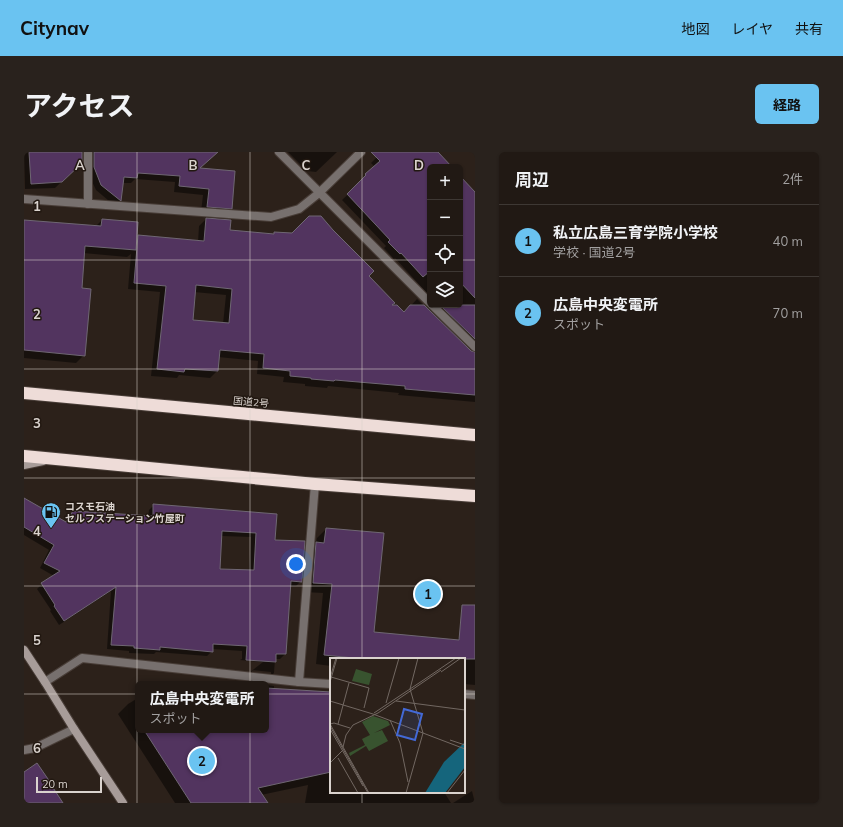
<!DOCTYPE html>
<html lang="ja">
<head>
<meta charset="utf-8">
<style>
  :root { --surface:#211914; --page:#29221d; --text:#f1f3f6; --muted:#a2a0a0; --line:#3e3834; --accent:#6ac3f1 }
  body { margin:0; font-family:Mulish,"Noto Sans JP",sans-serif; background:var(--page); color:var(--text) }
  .controls { position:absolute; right:12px; top:12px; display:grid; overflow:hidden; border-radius:6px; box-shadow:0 1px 3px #0004 }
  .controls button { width:36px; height:36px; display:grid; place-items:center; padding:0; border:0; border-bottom:1px solid var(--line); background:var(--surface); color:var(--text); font:20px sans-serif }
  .scale { position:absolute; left:12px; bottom:10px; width:66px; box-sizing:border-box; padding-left:4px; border:2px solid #dad3ce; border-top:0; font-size:11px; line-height:14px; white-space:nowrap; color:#dad3ce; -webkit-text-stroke:3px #221811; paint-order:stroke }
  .you { position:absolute; left:272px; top:412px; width:14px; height:14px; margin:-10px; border:3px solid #fff; border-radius:50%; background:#1a73e8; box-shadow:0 0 0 6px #1a73e833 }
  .badge { display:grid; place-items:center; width:26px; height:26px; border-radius:50%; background:var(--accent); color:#111; font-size:13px; font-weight:700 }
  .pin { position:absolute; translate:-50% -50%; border:2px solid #fff; box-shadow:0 1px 4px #0006 }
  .popup { position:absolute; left:111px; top:529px; width:134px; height:52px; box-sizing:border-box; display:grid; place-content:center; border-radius:6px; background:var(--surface); filter:drop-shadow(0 1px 3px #0005); font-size:13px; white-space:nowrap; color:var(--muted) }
  .popup b { font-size:15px; color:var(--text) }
  .popup::after { content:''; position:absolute; left:50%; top:100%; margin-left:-8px; border:8px solid transparent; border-top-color:var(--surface) }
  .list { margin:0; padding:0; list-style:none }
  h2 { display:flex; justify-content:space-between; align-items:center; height:52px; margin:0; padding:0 16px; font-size:17px }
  h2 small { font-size:13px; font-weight:400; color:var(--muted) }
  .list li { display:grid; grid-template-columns:26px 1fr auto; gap:12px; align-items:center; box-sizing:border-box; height:72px; padding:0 16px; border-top:1px solid var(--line) }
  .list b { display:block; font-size:15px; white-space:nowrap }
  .list p { margin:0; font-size:13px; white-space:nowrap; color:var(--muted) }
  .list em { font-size:13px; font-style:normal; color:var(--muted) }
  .icon { flex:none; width:22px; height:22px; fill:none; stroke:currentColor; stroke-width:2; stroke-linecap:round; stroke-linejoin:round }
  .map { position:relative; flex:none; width:451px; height:651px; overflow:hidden; border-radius:6px }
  header { display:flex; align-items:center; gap:24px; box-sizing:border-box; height:56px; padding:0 20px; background:var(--accent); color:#111 }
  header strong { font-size:19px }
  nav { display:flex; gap:22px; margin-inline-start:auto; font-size:14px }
  .intro { display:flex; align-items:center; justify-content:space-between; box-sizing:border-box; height:96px; padding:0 24px }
  h1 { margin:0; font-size:28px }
  .button { padding:10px 18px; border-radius:6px; background:var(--accent); color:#111; font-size:14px; font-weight:700 }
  main { display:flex; gap:24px; padding:0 24px }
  aside { flex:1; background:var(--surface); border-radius:6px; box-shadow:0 1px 3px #0004 }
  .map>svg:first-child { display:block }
  .shadow { fill:#0007; fill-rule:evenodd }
  .building { fill:#52345f; stroke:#6f6773; fill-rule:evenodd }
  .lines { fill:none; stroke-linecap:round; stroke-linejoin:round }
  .street-casing { stroke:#483d37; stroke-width:10 }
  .secondary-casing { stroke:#483d37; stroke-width:10 }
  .highway-casing { stroke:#483d37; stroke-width:14 }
  .street { stroke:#77706e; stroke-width:8 }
  .secondary { stroke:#a79c99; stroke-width:8 }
  .highway { stroke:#eedcd8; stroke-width:12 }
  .grid { fill:none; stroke:#dad3ce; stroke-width:1; stroke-opacity:0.55 }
  .labels { text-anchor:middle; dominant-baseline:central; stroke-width:3; stroke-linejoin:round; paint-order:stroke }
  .street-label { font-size:10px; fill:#dad3ce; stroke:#221811 }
  .poi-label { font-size:10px; font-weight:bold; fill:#dad3ce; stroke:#221811; text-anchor:start }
  .inset-road { fill:none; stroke:#726862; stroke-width:1 }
  .view { fill:#4369d6; fill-opacity:0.15; stroke:#4369d6; stroke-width:2 }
  .inset-edge { fill:none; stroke:#dad3ce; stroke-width:2 }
  .grid-label { font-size:13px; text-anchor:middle; font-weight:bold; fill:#dad3ce; stroke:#221811; stroke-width:3; stroke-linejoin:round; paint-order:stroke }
</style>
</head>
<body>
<header>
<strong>Citynav</strong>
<nav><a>地図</a><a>レイヤ</a><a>共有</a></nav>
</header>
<div class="intro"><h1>アクセス</h1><a class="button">経路</a></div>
<main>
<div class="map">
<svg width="451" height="651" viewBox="0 0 451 651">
  <rect width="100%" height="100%" fill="#2c211a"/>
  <!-- shadow -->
  <g class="shadow">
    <path d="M0,0H58V10L31,36L1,37Z"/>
    <path d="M66,0H194L174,17L207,56L201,62L177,60L179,43L150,40L151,30L111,27L107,31H98L97,48L91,54L72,38L64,21Z"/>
    <path d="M264,0H313L292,20L283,19Z"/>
    <path d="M358,0H409L423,15H406V153H436V25L449,39L447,41L451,45V191L447,194L397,144L401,139L371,106L370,107L360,96L362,94L318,48L338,29L337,28L351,15L347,11Z"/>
    <path d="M182,67L205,79L249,83L251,81L344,124L380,161L393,147L444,197L451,217V250L374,243L375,241L304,234L303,236L281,234V232L259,230L260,225L233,222L234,209L194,205L193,219L186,226L155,223L153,226L127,224L136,140L104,137L107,102L103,105L59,101L57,137L60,203L52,211L0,206V69L71,75L78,68L111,87L115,84L174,90L175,74ZM170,140L202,143L199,172L168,169Z"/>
    <path d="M0,347L41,371L44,365L49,360L124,364L125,358L130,353L252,363L250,389L277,429L272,434H266L261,502L256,507H251L250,521L245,526L221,524L239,510L216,508L218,507V499L188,497V499L183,504L132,500L130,502L105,501V499L83,497L87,439L35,473L26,459L27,458L13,437L18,432L30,424L16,416L25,398L0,383ZM197,384L227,385L225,419L195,417ZM228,518L247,520V522L228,520Z"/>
    <path d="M302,377L349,481L432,489L436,485L451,486V533L440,532V507H307V514L292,512L299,441L280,440L283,400L292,391L293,386Z"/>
    <path d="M221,531L234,532H219Z"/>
    <path d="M242,533L250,534V538L307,543V640H420L427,651H281L284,633L237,643L236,651H151L94,562L104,552L114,546V578H242Z"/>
    <path d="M448,639L451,651H429Z"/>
  </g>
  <!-- building -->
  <g class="building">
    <path d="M5,0H58V11L38,30L7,32Z"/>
    <path d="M70,0H194L176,16L211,19L208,57L183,55L185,37L155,34L156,24L114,21L113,26L100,25L97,49L77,33L70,15Z"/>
    <path d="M347,0H414L428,15H406V119L399,125L377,101L376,102L364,90L366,88L323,42L342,23L341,22L356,9Z"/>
    <path d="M436,24L451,40V146L436,130Z"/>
    <path d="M285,64H297L309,78L350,119L345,124L371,151L368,153H373L380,160L386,153H400L447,199L451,200V243L381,237V234L311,228L310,229L287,227V226L266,224V219L239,216L240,202L196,198L194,219L161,217L160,220L133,217L142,134L110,131L114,83L180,89L182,66L207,68L206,78L250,82V80L268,81ZM172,133L208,137L205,171L169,168Z"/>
    <path d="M78,67L114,70L112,98L61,94L58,136L67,137L61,204L0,198V68L77,74Z"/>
    <path d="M416,153H451V187Z"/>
    <path d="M0,346L42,370L49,359L129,364V352L253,362L251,388L281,389L278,430L267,429L262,502H252V510L222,508L223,494L189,492V500L136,495V498L110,496V494L87,493L92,435L40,469L30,454L31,453L17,431L36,419L20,411L30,393L0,375ZM198,379L232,381L230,418L196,417Z"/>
    <path d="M302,376L360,381L350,480L435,488L438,453H451V507H340L300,503L308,432L289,431L292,390L300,391Z"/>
    <path d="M242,536L307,540V620L234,636L244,651H167L120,578H242Z"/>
    <path d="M13,611L24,627V628L39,651H0V620Z"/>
  </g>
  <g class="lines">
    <!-- street casing -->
    <g class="street-casing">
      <g id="street">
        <path d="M64,0V52"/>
        <path d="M255,0L406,151"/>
        <path d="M0,47L247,65L275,57L295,41L337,0"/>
        <path d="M408,153L451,195"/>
        <path d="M21,530L58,506L275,530L307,532"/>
        <path d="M275,530L291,332"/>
        <path d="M440,542L451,543"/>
        <path d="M0,598L11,596L50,577"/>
      </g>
    </g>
    <!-- secondary casing -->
    <g class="secondary-casing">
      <g id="secondary">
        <path d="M0,313L19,309"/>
        <path d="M0,498L21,530L50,577L99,651"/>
      </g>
    </g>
    <!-- highway casing -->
    <g class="highway-casing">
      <g id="highway">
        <path d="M0,241L451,283"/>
        <path d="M0,304L291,332L451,344"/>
      </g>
    </g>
    <!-- street -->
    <use href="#street" class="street"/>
    <!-- secondary -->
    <use href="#secondary" class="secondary"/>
    <!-- highway -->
    <use href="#highway" class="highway"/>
  </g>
  <!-- grid -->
  <path class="grid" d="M113,0V651M226,0V651M338,0V507M0,108H406M436,108H451M0,217H451M0,326H451M0,434H451M0,542H307M440,542H451M338,640V651"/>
  <!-- icons -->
  <defs>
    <g id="fuel-pin" transform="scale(1)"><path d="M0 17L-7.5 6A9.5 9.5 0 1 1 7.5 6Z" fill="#6ac3f1" stroke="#221811"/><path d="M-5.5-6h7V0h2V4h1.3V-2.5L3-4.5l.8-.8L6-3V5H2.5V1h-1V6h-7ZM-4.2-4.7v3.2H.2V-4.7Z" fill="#111"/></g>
  </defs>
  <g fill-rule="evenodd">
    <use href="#fuel-pin" x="27" y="360"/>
  </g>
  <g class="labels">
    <!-- street labels -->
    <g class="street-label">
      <text transform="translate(227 250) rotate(5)">国道2号</text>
    </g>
    <!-- poi labels -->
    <g class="poi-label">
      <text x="41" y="354">コスモ石油<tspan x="41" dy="12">セルフステーション竹屋町</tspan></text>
    </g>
  </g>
  <!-- overview -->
  <g transform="translate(306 506)">
    <rect width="135" height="135" fill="#2c211a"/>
    <path d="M26,11L42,16L39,27L22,23ZM43,58L58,63L60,67L44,75L52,72L58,83L39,93L36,88L20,98L19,95L35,87L32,81L40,77L32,64Z" fill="#38532f"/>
    <path d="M135,84V109L115,135H95L114,104Z" fill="#15657c"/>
    <path class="inset-road" d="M111,14L131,0M1,19L39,30L34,50M0,20L6,0M92,23L126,0M0,24L7,0M0,43L43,56L135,91M66,43L135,52M56,45L69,0M44,55L92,23M60,62L70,85L78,124M0,66L4,65L20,70M0,66L39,135M8,66L19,25M0,68L38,135M0,71L33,128M120,82L135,87M13,89L16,77L23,67L48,55L111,12M8,100L28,135M0,105L12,93M76,135L93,75L80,31L88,0M117,135L135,112"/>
    <path class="view" d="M74,51L92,56L85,82L67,77Z"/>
    <rect width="135" height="135" class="inset-edge"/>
  </g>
  <g class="grid-label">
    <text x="56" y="18">A</text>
    <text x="169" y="18">B</text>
    <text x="282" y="18">C</text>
    <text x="395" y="18">D</text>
    <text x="13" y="59">1</text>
    <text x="13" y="167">2</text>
    <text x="13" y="276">3</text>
    <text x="13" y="384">4</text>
    <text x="13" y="493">5</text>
    <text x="13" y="601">6</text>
  </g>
</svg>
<div class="controls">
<button>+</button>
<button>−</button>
<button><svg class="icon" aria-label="locate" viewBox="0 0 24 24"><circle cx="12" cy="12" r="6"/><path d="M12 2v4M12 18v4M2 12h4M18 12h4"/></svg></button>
<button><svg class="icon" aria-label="layers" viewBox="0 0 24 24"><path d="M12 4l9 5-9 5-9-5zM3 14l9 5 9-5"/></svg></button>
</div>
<div class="scale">20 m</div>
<div class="you"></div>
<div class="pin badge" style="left:404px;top:442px">1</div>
<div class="pin badge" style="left:178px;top:609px">2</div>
<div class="popup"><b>広島中央変電所</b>スポット</div>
</div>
<aside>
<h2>周辺<small>2件</small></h2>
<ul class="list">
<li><span class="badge">1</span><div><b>私立広島三育学院小学校</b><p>学校 · 国道2号</p></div><em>40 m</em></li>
<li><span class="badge">2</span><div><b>広島中央変電所</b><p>スポット</p></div><em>70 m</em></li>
</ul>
</aside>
</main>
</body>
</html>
